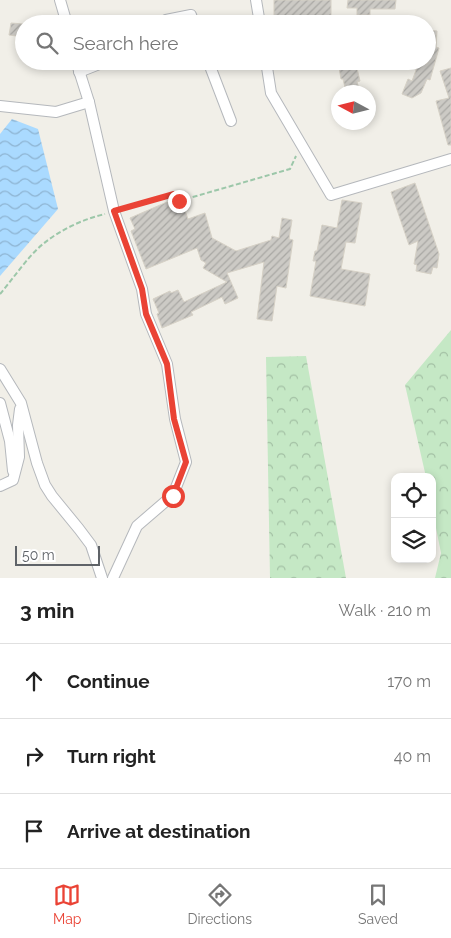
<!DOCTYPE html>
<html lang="en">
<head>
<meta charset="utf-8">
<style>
  :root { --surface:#fff; --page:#f2f2f2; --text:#222; --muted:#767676; --line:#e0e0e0; --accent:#ea4335 }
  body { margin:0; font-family:Raleway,sans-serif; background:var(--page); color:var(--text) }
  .controls { position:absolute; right:15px; bottom:15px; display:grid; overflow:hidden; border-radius:10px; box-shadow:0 2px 8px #0003 }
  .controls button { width:45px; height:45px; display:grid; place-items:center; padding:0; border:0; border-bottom:1px solid var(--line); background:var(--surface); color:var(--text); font:25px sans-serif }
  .compass { position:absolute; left:331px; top:85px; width:45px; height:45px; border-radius:50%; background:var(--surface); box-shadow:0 2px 8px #0003; rotate:277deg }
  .scale { position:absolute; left:15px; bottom:12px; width:85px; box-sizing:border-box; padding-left:5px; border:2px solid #5f6368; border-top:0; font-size:14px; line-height:18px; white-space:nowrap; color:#5f6368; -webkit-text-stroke:4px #fff; paint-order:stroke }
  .stop { position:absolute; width:15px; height:15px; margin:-11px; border:4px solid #ea4335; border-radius:50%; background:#fff }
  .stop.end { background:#ea4335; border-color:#fff; box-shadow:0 1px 5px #0008 }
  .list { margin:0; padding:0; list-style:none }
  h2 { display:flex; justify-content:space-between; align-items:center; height:65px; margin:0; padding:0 20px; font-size:21px }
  h2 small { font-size:16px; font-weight:400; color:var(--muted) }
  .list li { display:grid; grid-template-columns:32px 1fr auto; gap:15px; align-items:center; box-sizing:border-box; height:75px; padding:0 20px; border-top:1px solid var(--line) }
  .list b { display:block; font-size:19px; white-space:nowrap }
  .list em { font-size:16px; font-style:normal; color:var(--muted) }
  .icon { flex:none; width:28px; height:28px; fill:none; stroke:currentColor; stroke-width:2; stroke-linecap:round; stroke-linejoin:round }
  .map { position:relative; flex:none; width:451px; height:578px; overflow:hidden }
  .search { position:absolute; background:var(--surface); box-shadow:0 2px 8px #0003; left:15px; right:15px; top:15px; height:55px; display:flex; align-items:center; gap:12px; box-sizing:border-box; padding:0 18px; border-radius:28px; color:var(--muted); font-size:19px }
  .sheet { height:290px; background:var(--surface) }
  nav { display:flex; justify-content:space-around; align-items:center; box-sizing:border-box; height:70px; border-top:1px solid var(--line); background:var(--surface); font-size:14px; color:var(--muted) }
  nav a { display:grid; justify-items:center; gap:2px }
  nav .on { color:var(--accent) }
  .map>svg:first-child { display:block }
  .forest { fill:url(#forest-crowns) }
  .water { fill:url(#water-waves) }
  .building { fill:url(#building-hatch); stroke:#d6d1c6 }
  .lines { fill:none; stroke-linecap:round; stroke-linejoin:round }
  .street-casing { stroke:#b5b8bc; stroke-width:12 }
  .path { stroke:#9cc7a9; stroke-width:2; stroke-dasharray:5 2.5; stroke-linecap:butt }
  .street { stroke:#fff; stroke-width:10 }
  .route { stroke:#ea4335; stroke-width:6 }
</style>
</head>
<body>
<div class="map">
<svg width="451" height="578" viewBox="0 0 451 578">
  <defs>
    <pattern id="forest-crowns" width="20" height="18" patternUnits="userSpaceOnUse" patternTransform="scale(1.25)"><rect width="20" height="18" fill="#c5e8c5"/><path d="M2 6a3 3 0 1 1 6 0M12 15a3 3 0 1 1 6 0" fill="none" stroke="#a3c0a4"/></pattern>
    <pattern id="water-waves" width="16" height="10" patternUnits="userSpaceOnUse" patternTransform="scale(1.25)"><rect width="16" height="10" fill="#aadaff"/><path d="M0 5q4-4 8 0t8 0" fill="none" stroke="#8eb4d2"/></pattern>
    <pattern id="building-hatch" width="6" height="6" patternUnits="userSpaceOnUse" patternTransform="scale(1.25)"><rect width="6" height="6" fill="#cccac5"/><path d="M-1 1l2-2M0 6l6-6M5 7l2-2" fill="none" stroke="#a9a8a4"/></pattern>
  </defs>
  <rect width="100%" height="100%" fill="#f1efe8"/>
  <!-- forest -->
  <g class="forest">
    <path d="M451,330V578H435L441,553L432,508V477H426L405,385Z"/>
    <path d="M306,356L346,578H270L266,357Z"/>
  </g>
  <!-- water -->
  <path class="water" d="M12,119L38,129L58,209L0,276V134Z"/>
  <!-- building -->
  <g class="building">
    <path d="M274,0H331V18H323V24H274Z"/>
    <path d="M348,0H396L395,9H370V15H357V8H347Z"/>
    <path d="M11,23L24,24V37L9,35Z"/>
    <path d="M427,30L437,31L436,47L439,48L430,80L427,79L421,93L412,98L402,94L408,79L412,81L419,62L427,64Z"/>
    <path d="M350,61V65L356,64L360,81L357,82L359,88L355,89L356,92H346L343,79H341L338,62Z"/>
    <path d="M451,68V145H448L436,101L449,98L440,71Z"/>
    <path d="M415,183L439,254L437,268L433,267L431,274L416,271L417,265L414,264L418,241L409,245L391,192Z"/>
    <path d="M342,200L362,203L355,243L346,242L341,269L370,274L365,306L310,296L316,261H313L315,251H317L322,225L337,228Z"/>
    <path d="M167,202L170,209L183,205L188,219L205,213L212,238L236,251L271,240L272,236L279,238L282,218L292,220L289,239L293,240L286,288L277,286L272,321L257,319L264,262L227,273L238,298L225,304L222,297L191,312L193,315L162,328L157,314L159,313L153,299L170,291L171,293L178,290L184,302L227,282L203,268L206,263L201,260L197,248L146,269L131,231L135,229L130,218Z"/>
  </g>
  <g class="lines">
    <!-- street casing -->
    <g class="street-casing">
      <g id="street">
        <path d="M60,0L67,24"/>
        <path d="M256,0L260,24"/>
        <path d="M161,24L166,20L191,15L194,24"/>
        <path d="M76,61L89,102L114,211L142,289L146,314L167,364L175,419L186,462L173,495L137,526L113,578"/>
        <path d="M208,61L231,121"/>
        <path d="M266,61L271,93L331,195L451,159"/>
        <path d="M79,72L107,61"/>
        <path d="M0,106L56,112L89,102"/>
        <path d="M0,369L21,403L37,463L45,485L52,496L79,529L91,545L102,578"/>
        <path d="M0,403L10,441L13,471"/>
        <path d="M0,486L13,480L19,457L18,425L20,409"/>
      </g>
    </g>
    <!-- path -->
    <g class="path">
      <path d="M124,209L174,194L179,201L290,169L296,156"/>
      <path d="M0,294C13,279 28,256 43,244C60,230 83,219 105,214"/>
    </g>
    <!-- street -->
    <use href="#street" class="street"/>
  </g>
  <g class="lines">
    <!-- route -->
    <path class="route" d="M173,496L186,462L174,419L167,364L146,314L142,289L114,211L174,194L179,201"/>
  </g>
</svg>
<div class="controls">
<button><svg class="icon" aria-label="locate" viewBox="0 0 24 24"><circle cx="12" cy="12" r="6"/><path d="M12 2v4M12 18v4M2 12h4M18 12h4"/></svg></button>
<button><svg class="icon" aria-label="layers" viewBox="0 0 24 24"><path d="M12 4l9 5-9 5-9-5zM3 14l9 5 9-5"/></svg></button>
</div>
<svg class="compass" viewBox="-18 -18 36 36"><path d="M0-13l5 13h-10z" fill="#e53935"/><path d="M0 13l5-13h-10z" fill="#767676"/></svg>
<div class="scale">50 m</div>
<div class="stop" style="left:173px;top:496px"></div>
<div class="stop end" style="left:179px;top:201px"></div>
<div class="search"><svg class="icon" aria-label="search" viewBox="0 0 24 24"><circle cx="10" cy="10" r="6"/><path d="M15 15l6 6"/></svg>Search here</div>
</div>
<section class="sheet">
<h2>3 min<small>Walk · 210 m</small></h2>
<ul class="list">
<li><svg class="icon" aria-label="ahead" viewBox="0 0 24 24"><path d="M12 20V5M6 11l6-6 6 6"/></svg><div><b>Continue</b></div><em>170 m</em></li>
<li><svg class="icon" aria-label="right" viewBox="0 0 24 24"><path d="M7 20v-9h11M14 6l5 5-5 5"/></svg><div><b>Turn right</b></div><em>40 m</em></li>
<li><svg class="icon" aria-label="arrive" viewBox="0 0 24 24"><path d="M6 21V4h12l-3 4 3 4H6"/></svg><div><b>Arrive at destination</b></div></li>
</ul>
</section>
<nav>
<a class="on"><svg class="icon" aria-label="map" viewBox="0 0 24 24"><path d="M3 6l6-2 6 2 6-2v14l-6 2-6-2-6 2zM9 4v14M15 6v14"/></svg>Map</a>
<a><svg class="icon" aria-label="directions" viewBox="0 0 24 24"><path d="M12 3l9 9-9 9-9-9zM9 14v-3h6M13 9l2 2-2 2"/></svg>Directions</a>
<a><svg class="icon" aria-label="saved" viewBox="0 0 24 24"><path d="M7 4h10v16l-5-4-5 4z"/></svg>Saved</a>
</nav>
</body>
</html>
